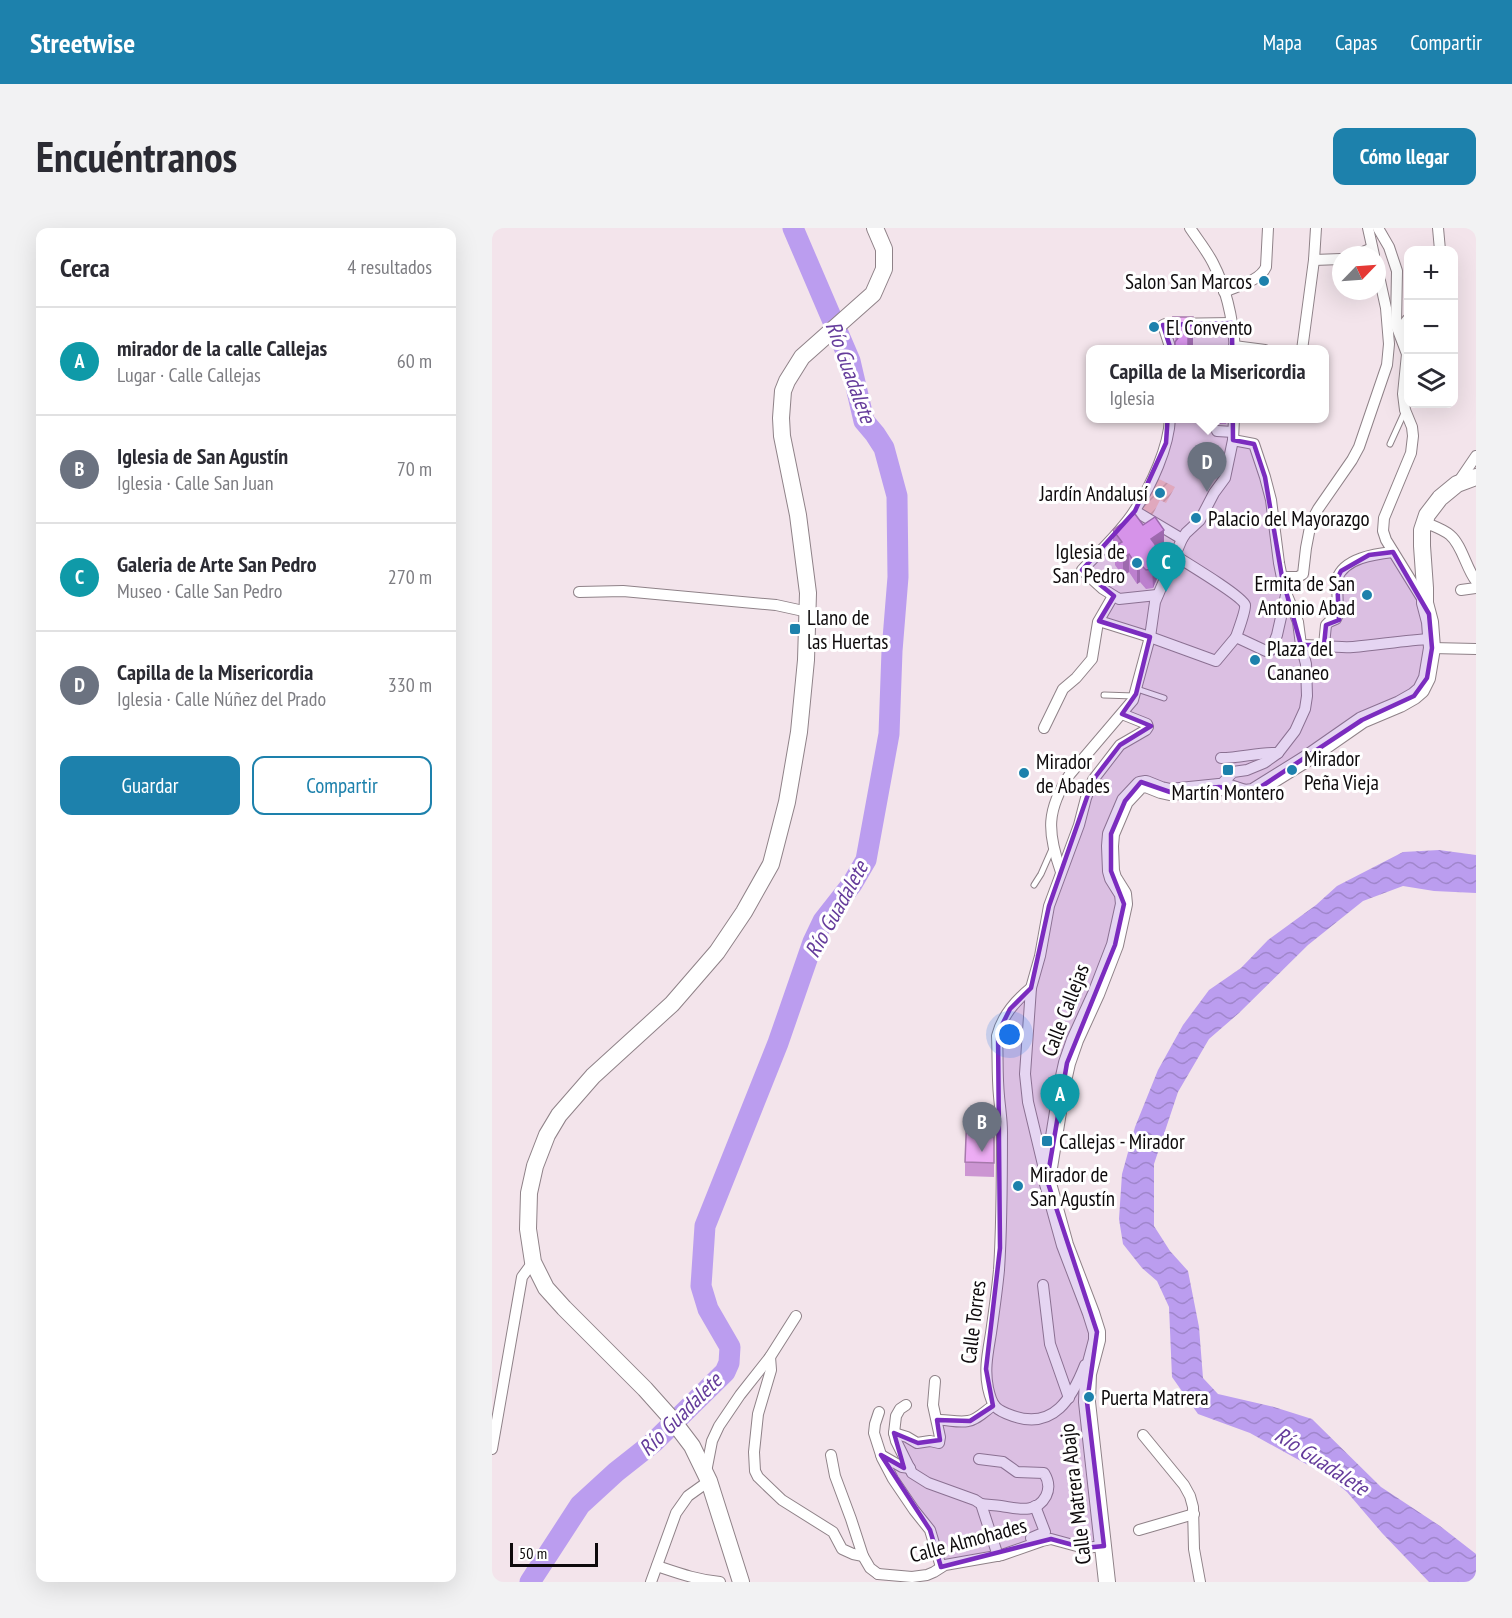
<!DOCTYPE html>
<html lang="es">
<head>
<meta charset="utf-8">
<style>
  :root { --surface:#fff; --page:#f2f2f3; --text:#2b2b33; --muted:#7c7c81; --line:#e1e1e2; --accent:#1d81ac }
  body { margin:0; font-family:"PT Sans Narrow",sans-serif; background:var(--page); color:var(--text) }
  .controls { position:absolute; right:18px; top:18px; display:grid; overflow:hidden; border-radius:12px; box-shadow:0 6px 24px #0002 }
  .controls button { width:54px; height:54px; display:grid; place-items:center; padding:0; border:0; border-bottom:2px solid var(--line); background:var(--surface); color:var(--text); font:30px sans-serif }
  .compass { position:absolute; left:840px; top:18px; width:54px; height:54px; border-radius:50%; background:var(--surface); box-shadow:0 6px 24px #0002; rotate:65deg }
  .scale { position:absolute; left:18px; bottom:15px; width:88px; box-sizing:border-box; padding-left:6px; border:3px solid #0e0a0c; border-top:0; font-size:16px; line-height:21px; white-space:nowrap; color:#0e0a0c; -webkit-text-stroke:4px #fff; paint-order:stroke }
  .you { position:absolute; left:518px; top:807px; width:21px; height:21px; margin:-15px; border:4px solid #fff; border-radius:50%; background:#1a73e8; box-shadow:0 0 0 9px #1a73e833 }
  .badge { display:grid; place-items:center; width:39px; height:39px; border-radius:50%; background:var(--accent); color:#fff; font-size:20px; font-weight:700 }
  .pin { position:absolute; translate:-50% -50px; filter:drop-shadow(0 2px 3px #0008) }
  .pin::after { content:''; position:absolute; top:32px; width:21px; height:18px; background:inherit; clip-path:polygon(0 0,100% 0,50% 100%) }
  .popup { position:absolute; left:594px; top:117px; width:243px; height:78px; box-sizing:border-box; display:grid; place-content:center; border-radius:12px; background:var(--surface); filter:drop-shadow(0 2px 4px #0005); font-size:20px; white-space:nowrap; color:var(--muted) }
  .popup b { font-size:22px; color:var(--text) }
  .popup::after { content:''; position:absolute; left:50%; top:100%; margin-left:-12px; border:12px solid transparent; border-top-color:var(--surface) }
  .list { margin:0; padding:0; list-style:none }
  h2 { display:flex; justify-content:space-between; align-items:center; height:78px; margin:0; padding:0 24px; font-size:26px }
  h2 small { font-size:20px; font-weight:400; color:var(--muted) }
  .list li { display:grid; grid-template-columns:39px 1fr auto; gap:18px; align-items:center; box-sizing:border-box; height:108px; padding:0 24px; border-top:2px solid var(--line) }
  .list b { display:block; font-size:22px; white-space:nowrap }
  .list p { margin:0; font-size:20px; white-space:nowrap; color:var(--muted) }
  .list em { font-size:20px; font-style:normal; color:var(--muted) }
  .actions { display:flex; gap:12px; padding:18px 24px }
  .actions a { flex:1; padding:14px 0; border:2px solid var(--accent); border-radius:12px; text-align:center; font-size:21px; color:var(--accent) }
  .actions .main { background:var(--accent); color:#fff }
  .icon { flex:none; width:33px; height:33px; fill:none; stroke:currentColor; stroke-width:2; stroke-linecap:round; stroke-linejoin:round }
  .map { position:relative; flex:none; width:984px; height:1354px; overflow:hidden; border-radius:12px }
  header { display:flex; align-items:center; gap:36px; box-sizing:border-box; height:84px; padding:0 30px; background:var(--accent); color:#fff }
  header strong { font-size:28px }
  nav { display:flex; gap:33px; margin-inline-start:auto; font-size:21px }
  .intro { display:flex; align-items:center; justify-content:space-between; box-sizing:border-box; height:144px; padding:0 36px }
  h1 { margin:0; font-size:42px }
  .button { padding:15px 27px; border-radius:12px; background:var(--accent); color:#fff; font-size:21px; font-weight:700 }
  main { display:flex; gap:36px; padding:0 36px }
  aside { flex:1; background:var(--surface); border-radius:12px; box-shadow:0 6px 24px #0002 }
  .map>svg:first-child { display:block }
  .garden { fill:url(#garden-furrows) }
  .water { fill:url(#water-waves) }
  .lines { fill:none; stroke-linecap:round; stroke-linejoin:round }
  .river { stroke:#bb9def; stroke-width:21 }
  .lane-casing { stroke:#8f8288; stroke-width:7 }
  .street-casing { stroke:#8f8288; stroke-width:12 }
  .secondary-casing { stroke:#8f8288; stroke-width:18 }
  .lane { stroke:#fff; stroke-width:5 }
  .street { stroke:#fff; stroke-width:10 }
  .secondary { stroke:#fff; stroke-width:16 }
  .wall { fill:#cc95d2 }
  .shaded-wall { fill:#a679ab }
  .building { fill:#edadf4; stroke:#a679ab; stroke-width:1.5 }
  .marked { fill:#7b2cbf; fill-opacity:0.2; stroke:#7b2cbf; stroke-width:4.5; stroke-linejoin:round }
  .poi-dot { fill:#1d81ac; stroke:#fff; stroke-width:2 }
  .labels { text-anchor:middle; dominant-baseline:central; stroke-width:6; stroke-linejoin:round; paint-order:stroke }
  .poi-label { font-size:21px; fill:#0e0a0c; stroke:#fff; text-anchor:start }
  .street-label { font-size:21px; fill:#0e0a0c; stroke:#fff }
  .water-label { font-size:22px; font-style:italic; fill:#653c9b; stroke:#fff }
</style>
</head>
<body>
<header>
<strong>Streetwise</strong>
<nav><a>Mapa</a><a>Capas</a><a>Compartir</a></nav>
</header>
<div class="intro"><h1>Encuéntranos</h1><a class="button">Cómo llegar</a></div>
<main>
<aside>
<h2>Cerca<small>4 resultados</small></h2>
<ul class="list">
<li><span class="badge" style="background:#0f9aa8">A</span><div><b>mirador de la calle Callejas</b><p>Lugar · Calle Callejas</p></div><em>60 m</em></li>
<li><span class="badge" style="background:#6b7280">B</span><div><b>Iglesia de San Agustín</b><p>Iglesia · Calle San Juan</p></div><em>70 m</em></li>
<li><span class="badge" style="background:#0f9aa8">C</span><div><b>Galeria de Arte San Pedro</b><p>Museo · Calle San Pedro</p></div><em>270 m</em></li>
<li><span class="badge" style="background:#6b7280">D</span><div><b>Capilla de la Misericordia</b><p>Iglesia · Calle Núñez del Prado</p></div><em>330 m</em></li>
</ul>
<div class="actions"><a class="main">Guardar</a><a>Compartir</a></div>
</aside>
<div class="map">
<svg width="984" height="1354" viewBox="0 0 984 1354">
  <defs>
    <pattern id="garden-furrows" width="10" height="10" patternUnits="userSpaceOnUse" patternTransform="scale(1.5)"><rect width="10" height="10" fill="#f9c7bd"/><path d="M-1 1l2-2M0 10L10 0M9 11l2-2" fill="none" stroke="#d4aaa1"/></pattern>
    <pattern id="water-waves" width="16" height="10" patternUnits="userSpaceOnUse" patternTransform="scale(1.5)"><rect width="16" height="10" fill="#bb9def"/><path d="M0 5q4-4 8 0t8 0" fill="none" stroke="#a086cc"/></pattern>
  </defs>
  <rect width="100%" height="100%" fill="#f3e4eb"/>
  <!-- garden -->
  <path class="garden" d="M665,250L683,259L674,275L668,272L660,288L649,282Z"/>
  <!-- water -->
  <path class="water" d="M947,622L984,627V665L942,663L911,658L871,673L816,717L747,785L717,811L686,864L662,936V998L678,1023L696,1043L707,1099L711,1150L726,1166L782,1179L820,1191L889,1259L948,1298L984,1326V1354H937L890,1305L855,1264L834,1247L758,1205L706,1186L680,1149L677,1079L665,1053L650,1040L631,1016L627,991L630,946L643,899L666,842L691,797L717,762L749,740L776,712L824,677L845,658L911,624Z"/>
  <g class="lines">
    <!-- river -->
    <path class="river" d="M38,1354L88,1277L124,1244L162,1214L233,1144L237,1135L238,1119L216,1081L209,1058L213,998L286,815L321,714L331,693L360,656L374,632L397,506L400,423L406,349L405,268L392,220L383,206L372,193L358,133L301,0"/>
    <!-- lane casing -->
    <g class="lane-casing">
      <g id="lane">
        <path d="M898,216L913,183"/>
        <path d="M645,461L672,470"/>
        <path d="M612,467L642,468"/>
        <path d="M542,657L549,646L560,621"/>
      </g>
    </g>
    <!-- street casing -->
    <g class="street-casing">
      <g id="street">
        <path d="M698,0C706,12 715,23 721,35C735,62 741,92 743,122"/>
        <path d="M876,0L882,27"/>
        <path d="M886,0L897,19L905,43L904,97L915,126L911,166L913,182L920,199L921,208L919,225L892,290L891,303L894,312L931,372"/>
        <path d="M946,0L948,22"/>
        <path d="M864,27L880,20"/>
        <path d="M822,32L849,31"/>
        <path d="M732,64C745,58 768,53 774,39L776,0"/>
        <path d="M912,110V96L916,91"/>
        <path d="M742,118L773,122"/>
        <path d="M679,122L671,97L673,96L740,95"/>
        <path d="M810,122L822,32L824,0"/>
        <path d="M725,203L741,204"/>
        <path d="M967,253L984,228"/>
        <path d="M643,283L690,311"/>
        <path d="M932,294C941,298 951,301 958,307C970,317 974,340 984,353"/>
        <path d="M682,327C693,334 750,368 753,377C754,382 746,403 744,409"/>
        <path d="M790,349H806L811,346L814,320L819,294L826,281L860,232L867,219L895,137L897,116L894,80L885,39"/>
        <path d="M969,362L984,360"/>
        <path d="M87,364L131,363L284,377L316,384"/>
        <path d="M665,367L627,371L611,361L590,342C607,324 630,303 643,282C659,258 677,219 678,190"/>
        <path d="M607,393L658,409L724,433L744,409L774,423L779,422L785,407L794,367"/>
        <path d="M809,417C826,417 844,420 861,419C887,417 913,412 939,411"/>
        <path d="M832,417L834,397L837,394L844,391L846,386L845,351C852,330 883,326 901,324"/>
        <path d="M940,420L984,421"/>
        <path d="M552,500L571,461L584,450L600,431L606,394L621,368"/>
        <path d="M729,530C749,530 767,524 786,525"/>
        <path d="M727,559L741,544L755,542L772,535L786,525L803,503L813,481L815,468L814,436L809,417L806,394L792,360L787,335L779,272L773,249L762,216L741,212"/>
        <path d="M569,644C555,604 554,582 578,546L641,472L658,409L663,374L690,311L694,305L708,292L722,265L733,250L741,212L742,190"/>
        <path d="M539,760C524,772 510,788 505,808C506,828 505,848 507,868C508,880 510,892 510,904C510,950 510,996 507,1042C505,1063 502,1084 499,1105C496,1124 492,1141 496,1160C500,1178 503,1182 521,1188C562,1202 580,1170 593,1137"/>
        <path d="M553,945L536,874L533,846L539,760L548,728L557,678L587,597L594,570L601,552L628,517L654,502L656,499L655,496L630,486"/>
        <path d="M551,1057L558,1116L577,1170"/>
        <path d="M278,1129L279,1142L266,1186L262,1224L263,1243L266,1249L290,1272L341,1304L350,1321L361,1326L371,1328"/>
        <path d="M414,1177L408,1181L404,1188L402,1205L404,1213L420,1245L436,1255L483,1272L489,1276L506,1328"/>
        <path d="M387,1184L383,1196L382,1205L390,1230L401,1251L422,1282L438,1302L449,1339"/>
        <path d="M445,1192C455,1191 465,1195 476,1193C485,1192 494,1182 502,1177"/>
        <path d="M402,1205L415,1209L425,1215L438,1213L447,1215L448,1209L441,1177L443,1153"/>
        <path d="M651,1207L692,1257L698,1268L701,1279L702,1321L708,1354"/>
        <path d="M0,1221L30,1049L41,1034"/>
        <path d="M339,1227L343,1248L359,1291L371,1328L378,1340L386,1346"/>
        <path d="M389,1227L410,1239L418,1240"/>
        <path d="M487,1231L511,1234L525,1244L552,1245C557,1253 558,1260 554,1268C544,1287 524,1280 509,1278C502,1277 496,1277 489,1276"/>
        <path d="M214,1244L220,1213L227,1198L248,1167L278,1129L304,1088"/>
        <path d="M647,1302L702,1286"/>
        <path d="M539,1310L553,1304L543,1278"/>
        <path d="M165,1338C186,1345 205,1352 228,1354"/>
        <path d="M386,1346L420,1349L435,1347L442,1344L453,1337L510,1327L550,1313L559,1311L592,1320L612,1318"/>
        <path d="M159,1354L184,1285L196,1268L217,1253"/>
      </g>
    </g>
    <!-- secondary casing -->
    <g class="secondary-casing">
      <g id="secondary">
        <path d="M249,1354L217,1253L200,1218L178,1189L153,1161L72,1080L54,1060L41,1034L36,1001L37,965L43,938L55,907L67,887L101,848L180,776L225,724L252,684L279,636L295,574L307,504L314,432L316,365L306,287L290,208L289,190L291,163L295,153L310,129L381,66L392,41V21L383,0"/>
        <path d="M615,1354L595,1174L596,1146L605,1112V1104L599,1085L573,1017L555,952L571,853L575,835L583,812L604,766L623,717L632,676L631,666L621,650L619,643L618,618L619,606L633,573L648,557L654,556L669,562L678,564L727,559L738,560L753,565L761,564L814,531L870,492L908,476L922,468L929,462L935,450L940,420L938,394L933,375V360L930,318V302L935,287L948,270L965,256L984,249"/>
      </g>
    </g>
    <!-- lane -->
    <use href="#lane" class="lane"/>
    <!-- street -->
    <use href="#street" class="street"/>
    <!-- secondary -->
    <use href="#secondary" class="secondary"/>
  </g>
  <!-- wall -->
  <g class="wall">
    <path d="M681,89H701V122H683L684,113L681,103Z"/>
    <path d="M710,190H735L734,196H722L718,201L710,200Z"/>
    <path d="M651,297L672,321L668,324V341L667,342V346L661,360L654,361L648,354L645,356L637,344L631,348L623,337V323L621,320V302Z"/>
    <path d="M502,885V949L473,948V934Z"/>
  </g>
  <!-- shaded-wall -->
  <g class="shaded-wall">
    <path d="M701,89V122H696V110Z"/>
    <path d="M719,190H722V196L718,201V192Z"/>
    <path d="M672,302V321L668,324V341L667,342V346L661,360L659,311Z"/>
    <path d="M637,326V344L631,348V330Z"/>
    <path d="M648,336V354L645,356V338Z"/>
  </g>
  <!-- building -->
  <g class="building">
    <path d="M681,89H701V108L696,110V122H683V114L686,110V106Z"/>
    <path d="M643,286L651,297L663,289L672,302L659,311L668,323L665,324L667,328L661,341L654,342L648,336L645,338L637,326L631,330L623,318L630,314L621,302Z"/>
    <path d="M475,884L502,885V935L473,934Z"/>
  </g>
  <!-- marked area -->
  <path class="marked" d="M740,95L741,212L762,216L773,249L790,349L809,417H832L834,397L847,392L845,351L849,343L877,327L901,324L937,386L940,420L935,450L922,468L870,492L761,564L727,559L678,564L649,554L633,573L619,606V643L632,676L623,717L575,835L555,952L605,1104L595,1174L612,1318L592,1320L559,1311L449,1339L438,1302L389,1227L412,1240L402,1205L426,1215L448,1212L445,1192L478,1193L501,1178L494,1141L508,1020L506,805L518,781L539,760L557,678L601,552L628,517L659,498L630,486L644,466L658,409L607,393L622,368L590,342L643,283L674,215L680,125L671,97Z"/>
  <!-- markers -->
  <g class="poi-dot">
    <circle cx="772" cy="53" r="6"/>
    <circle cx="662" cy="99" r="6"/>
    <circle cx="668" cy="265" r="6"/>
    <circle cx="704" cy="290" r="6"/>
    <circle cx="645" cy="335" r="6"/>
    <circle cx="875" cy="367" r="6"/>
    <rect x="297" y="395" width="12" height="12" rx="3"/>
    <circle cx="763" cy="432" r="6"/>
    <rect x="730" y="536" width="12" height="12" rx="3"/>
    <circle cx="800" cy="542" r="6"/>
    <circle cx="532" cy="545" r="6"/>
    <rect x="549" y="907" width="12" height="12" rx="3"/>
    <circle cx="526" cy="958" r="6"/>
    <circle cx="597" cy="1169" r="6"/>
  </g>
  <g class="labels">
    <!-- poi labels -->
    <g class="poi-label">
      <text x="760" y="53" text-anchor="end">Salon San Marcos</text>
      <text x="674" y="99">El Convento</text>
      <text x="656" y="265" text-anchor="end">Jardín Andalusí</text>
      <text x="716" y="290">Palacio del Mayorazgo</text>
      <text x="633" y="323" text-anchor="end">Iglesia de<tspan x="633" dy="24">San Pedro</tspan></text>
      <text x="863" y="355" text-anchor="end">Ermita de San<tspan x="863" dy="24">Antonio Abad</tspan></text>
      <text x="315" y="389">Llano de<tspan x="315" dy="24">las Huertas</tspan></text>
      <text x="775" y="420">Plaza del<tspan x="775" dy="24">Cananeo</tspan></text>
      <text x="812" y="530">Mirador<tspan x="812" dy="24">Peña Vieja</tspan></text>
      <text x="544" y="533">Mirador<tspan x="544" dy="24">de Abades</tspan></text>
      <text x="736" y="564" text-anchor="middle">Martín Montero</text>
      <text x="567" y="913">Callejas - Mirador</text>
      <text x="538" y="946">Mirador de<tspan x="538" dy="24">San Agustín</tspan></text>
      <text x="609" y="1169">Puerta Matrera</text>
    </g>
    <!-- street labels -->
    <g class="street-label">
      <text transform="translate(573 782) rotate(-69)">Calle Callejas</text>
      <text transform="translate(481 1094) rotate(-83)">Calle Torres</text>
      <text transform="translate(583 1266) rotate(-97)">Calle Matrera Abajo</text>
      <text transform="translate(476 1312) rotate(-15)">Calle Almohades</text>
    </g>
    <!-- water labels -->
    <g class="water-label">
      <text transform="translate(359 144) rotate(70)">Río Guadalete</text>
      <text transform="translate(344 681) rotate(-61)">Río Guadalete</text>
      <text transform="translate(188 1186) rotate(-45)">Río Guadalete</text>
      <text transform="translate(830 1233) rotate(33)">Río Guadalete</text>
    </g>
  </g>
</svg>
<div class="controls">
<button>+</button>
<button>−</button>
<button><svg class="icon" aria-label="layers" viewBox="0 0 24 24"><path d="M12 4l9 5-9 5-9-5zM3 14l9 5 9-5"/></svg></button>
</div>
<svg class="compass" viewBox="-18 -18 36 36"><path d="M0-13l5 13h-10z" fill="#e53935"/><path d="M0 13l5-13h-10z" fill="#7c7c81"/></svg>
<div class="scale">50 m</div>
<div class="you"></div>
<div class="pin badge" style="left:568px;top:896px;background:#0f9aa8">A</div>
<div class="pin badge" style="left:490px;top:924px;background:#6b7280">B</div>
<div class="pin badge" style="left:674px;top:364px;background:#0f9aa8">C</div>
<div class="pin badge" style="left:715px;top:264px;background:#6b7280">D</div>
<div class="popup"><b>Capilla de la Misericordia</b>Iglesia</div>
</div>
</main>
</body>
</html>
